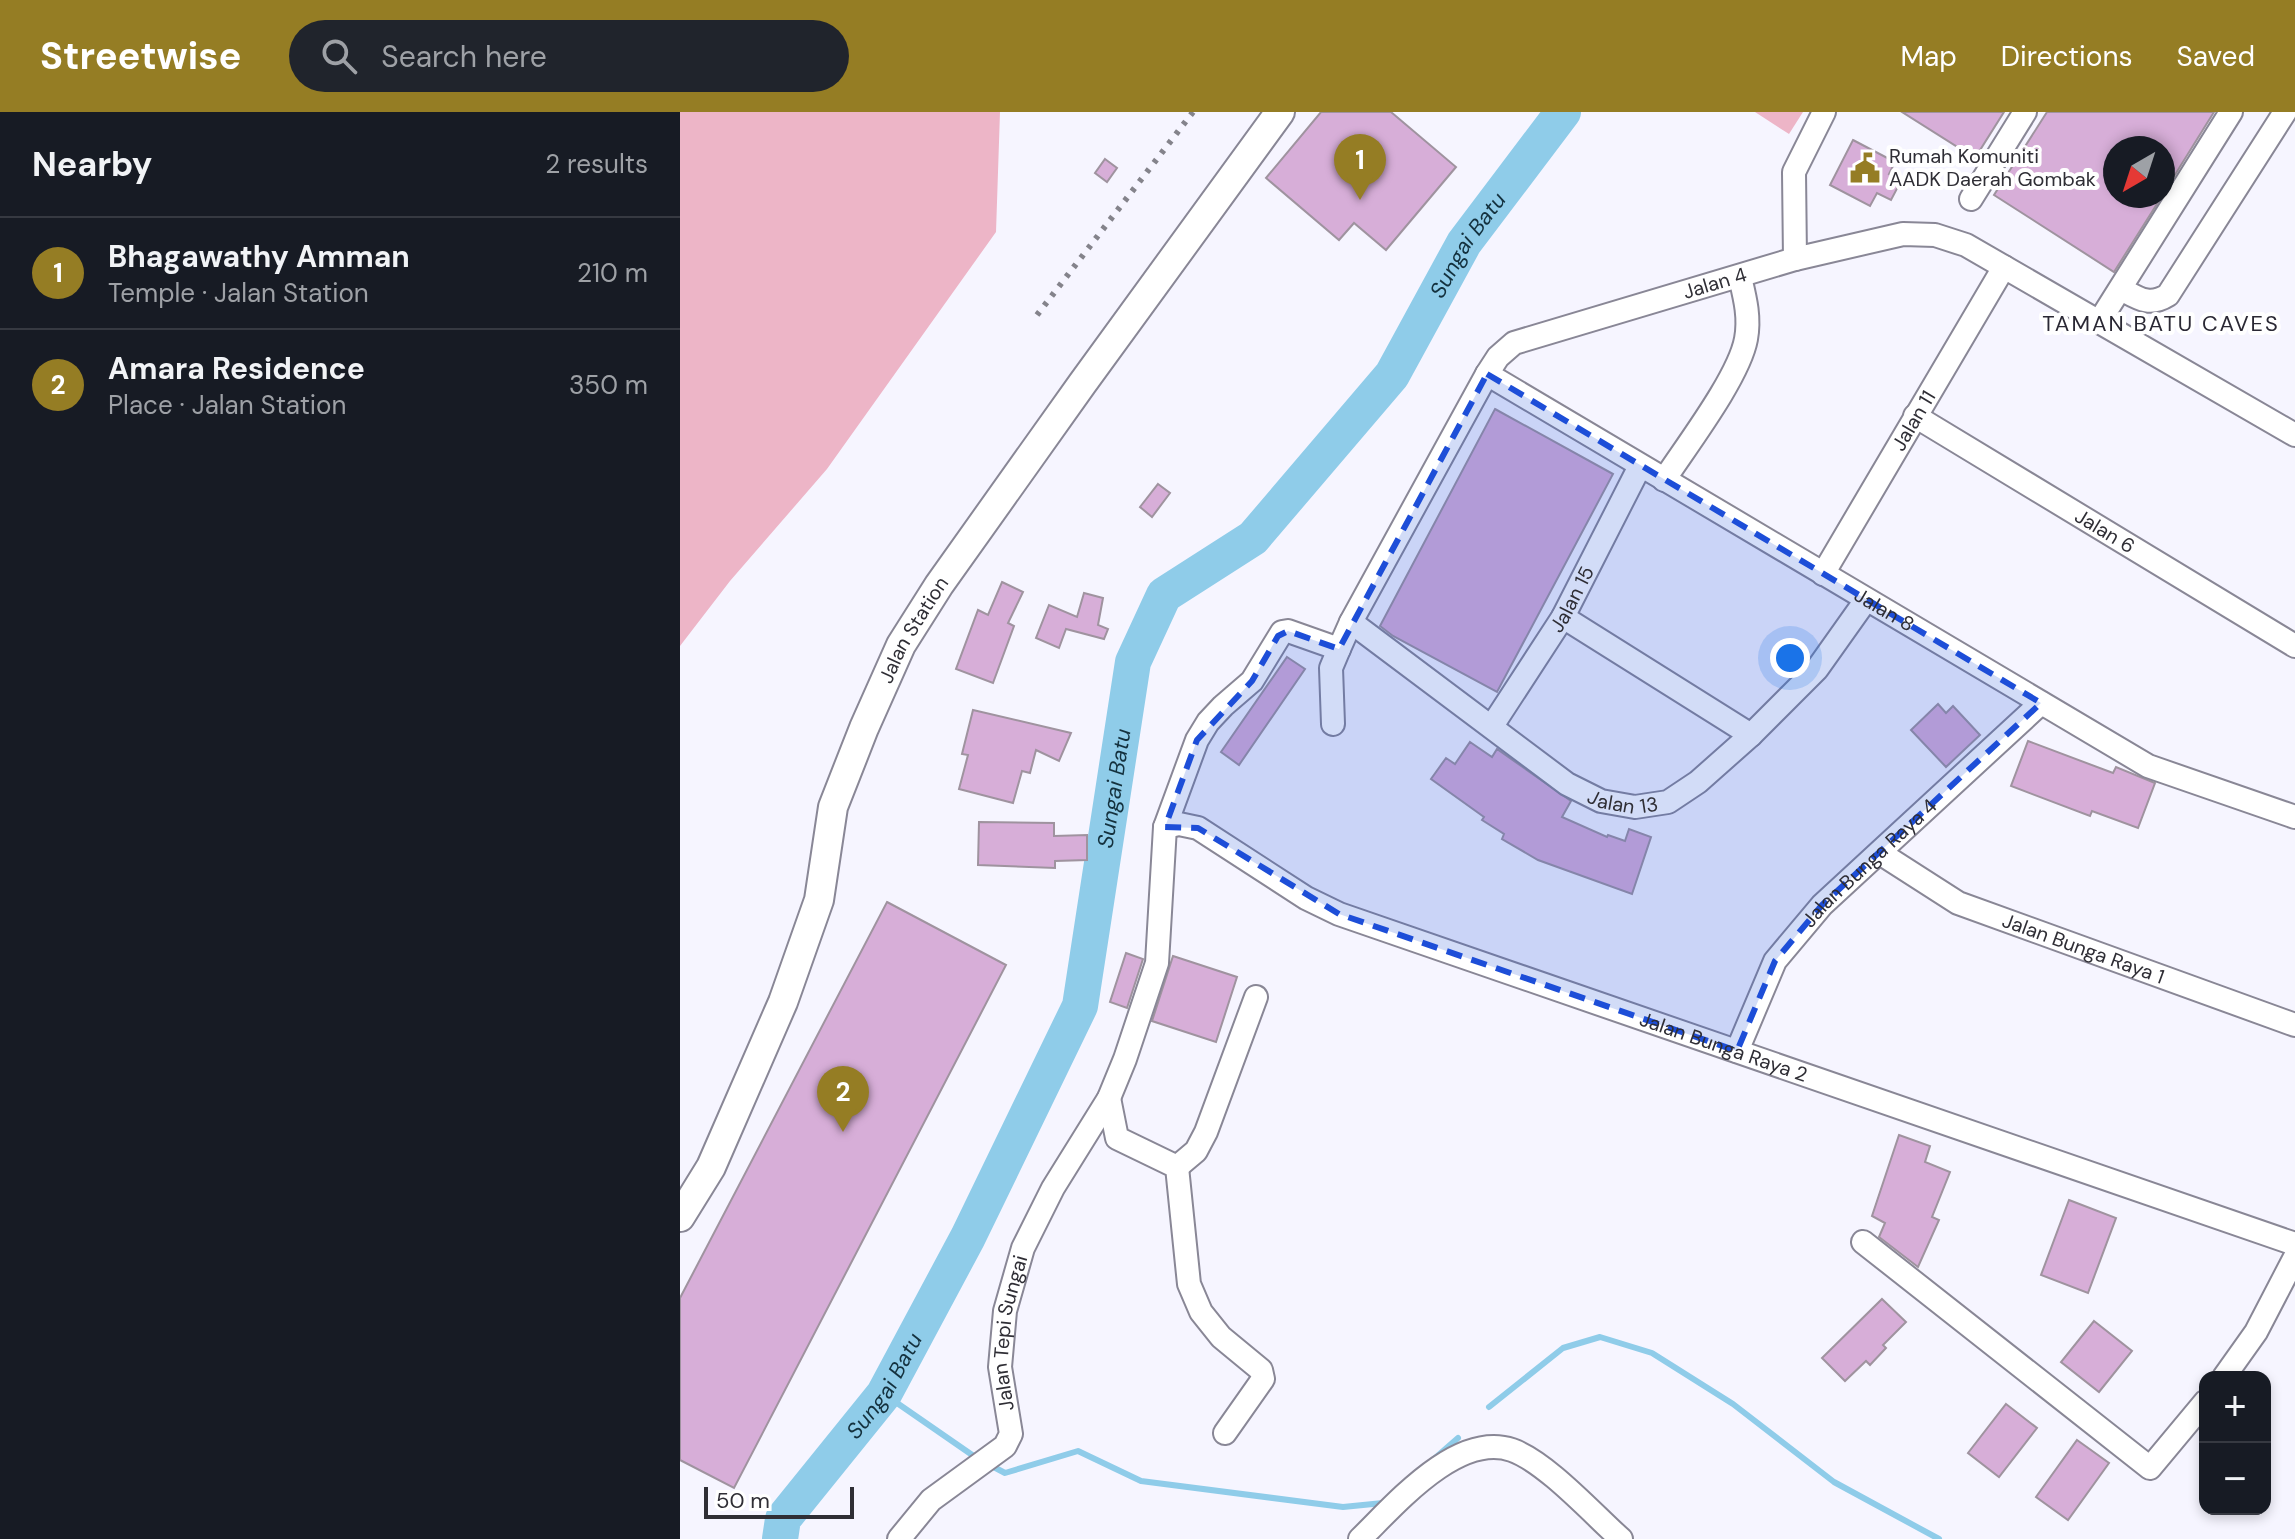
<!DOCTYPE html>
<html lang="en">
<head>
<meta charset="utf-8">
<style>
  :root { --surface:#171b24; --page:#20242c; --text:#f1f3f6; --muted:#9ea1a6; --line:#363941; --accent:#957d24 }
  body { margin:0; font-family:"DM Sans",sans-serif; background:var(--page); color:var(--text) }
  .controls { position:absolute; right:24px; bottom:24px; display:grid; overflow:hidden; border-radius:16px; box-shadow:0 4px 12px #0003 }
  .controls button { width:72px; height:72px; display:grid; place-items:center; padding:0; border:0; border-bottom:2px solid var(--line); background:var(--surface); color:var(--text); font:40px sans-serif }
  .compass { position:absolute; left:1423px; top:24px; width:72px; height:72px; border-radius:50%; background:var(--surface); box-shadow:0 4px 12px #0003; rotate:219deg }
  .scale { position:absolute; left:24px; bottom:20px; width:150px; box-sizing:border-box; padding-left:8px; border:4px solid #2f2e35; border-top:0; font-size:22px; line-height:28px; white-space:nowrap; color:#2f2e35; -webkit-text-stroke:6px #fff; paint-order:stroke }
  .you { position:absolute; left:1110px; top:546px; width:28px; height:28px; margin:-20px; border:6px solid #fff; border-radius:50%; background:#1a73e8; box-shadow:0 0 0 12px #1a73e833 }
  .badge { display:grid; place-items:center; width:52px; height:52px; border-radius:50%; background:var(--accent); color:#fff; font-size:26px; font-weight:700 }
  .pin { position:absolute; translate:-50% -66px; filter:drop-shadow(0 2px 4px #0008) }
  .pin::after { content:''; position:absolute; top:42px; width:28px; height:24px; background:inherit; clip-path:polygon(0 0,100% 0,50% 100%) }
  .list { margin:0; padding:0; list-style:none }
  h2 { display:flex; justify-content:space-between; align-items:center; height:104px; margin:0; padding:0 32px; font-size:34px }
  h2 small { font-size:26px; font-weight:400; color:var(--muted) }
  .list li { display:grid; grid-template-columns:52px 1fr auto; gap:24px; align-items:center; box-sizing:border-box; height:112px; padding:0 32px; border-top:2px solid var(--line) }
  .list b { display:block; font-size:30px; white-space:nowrap }
  .list p { margin:0; font-size:26px; white-space:nowrap; color:var(--muted) }
  .list em { font-size:26px; font-style:normal; color:var(--muted) }
  .icon { flex:none; width:44px; height:44px; fill:none; stroke:currentColor; stroke-width:2; stroke-linecap:round; stroke-linejoin:round }
  .map { position:relative; flex:none; width:1615px; height:1427px; overflow:hidden }
  header { display:flex; align-items:center; gap:48px; box-sizing:border-box; height:112px; padding:0 40px; background:var(--accent); color:#fff }
  header strong { font-size:38px }
  nav { display:flex; gap:44px; margin-inline-start:auto; font-size:28px }
  .search { width:560px; height:72px; background:var(--page); display:flex; align-items:center; gap:20px; box-sizing:border-box; padding:0 28px; border-radius:44px; color:var(--muted); font-size:30px }
  main { display:flex }
  aside { flex:1; background:var(--surface) }
  .map>svg:first-child { display:block }
  .green { fill:#edb5c7 }
  .lines { fill:none; stroke-linecap:round; stroke-linejoin:round }
  .stream { stroke:#8fcce9; stroke-width:6 }
  .river { stroke:#8fcce9; stroke-width:36 }
  .building { fill:#d7aed8; stroke:#9f939f; stroke-width:2 }
  .minor-casing { stroke:#898796; stroke-width:26 }
  .tertiary-casing { stroke:#898796; stroke-width:32 }
  .minor { stroke:#fff; stroke-width:22 }
  .tertiary { stroke:#fff; stroke-width:28 }
  .rail { stroke:#84838b; stroke-width:6; stroke-dasharray:4 8; stroke-linecap:butt }
  .marked { fill:#1d4ed8; fill-opacity:0.2; stroke:#1d4ed8; stroke-width:6; stroke-dasharray:16 10; stroke-linejoin:round }
  .labels { text-anchor:middle; dominant-baseline:central; stroke-width:8; stroke-linejoin:round; paint-order:stroke }
  .poi-label { font-size:20px; fill:#2f2e35; stroke:#fff; text-anchor:start }
  .street-label { font-size:20px; fill:#2f2e35; stroke:#fff }
  .water-label { font-size:22px; font-style:italic; fill:#14313e; stroke:#fff }
  .neighbourhood-label { font-size:22px; letter-spacing:2px; fill:#2a2834; stroke:#fff }
</style>
</head>
<body>
<header>
<strong>Streetwise</strong>
<div class="search"><svg class="icon" aria-label="search" viewBox="0 0 24 24"><circle cx="10" cy="10" r="6"/><path d="M15 15l6 6"/></svg>Search here</div>
<nav><a>Map</a><a>Directions</a><a>Saved</a></nav>
</header>
<main>
<aside>
<h2>Nearby<small>2 results</small></h2>
<ul class="list">
<li><span class="badge">1</span><div><b>Bhagawathy Amman</b><p>Temple · Jalan Station</p></div><em>210 m</em></li>
<li><span class="badge">2</span><div><b>Amara Residence</b><p>Place · Jalan Station</p></div><em>350 m</em></li>
</ul>
</aside>
<div class="map">
<svg width="1615" height="1427" viewBox="0 0 1615 1427">
  <rect width="100%" height="100%" fill="#f6f5ff"/>
  <!-- green -->
  <g class="green">
    <path d="M0,0H320L316,120L147,357L50,469L0,534Z"/>
    <path d="M1075,0H1123L1109,22Z"/>
  </g>
  <g class="lines">
    <!-- stream -->
    <g class="stream">
      <path d="M204,1282L298,1347"/>
      <path d="M809,1295L883,1236L920,1225L972,1241L1053,1292L1154,1370L1259,1427"/>
      <path d="M754,1347L778,1326"/>
      <path d="M308,1352L325,1361L398,1339L461,1369L663,1395L703,1391L706,1388"/>
    </g>
    <!-- river -->
    <path class="river" id="s1" d="M100,1427L103,1407L204,1282L288,1125L400,894L453,550L484,483L573,426L712,263L784,131L883,0"/>
  </g>
  <!-- building -->
  <g class="building">
    <path d="M641,0H711L776,55L706,138L674,111L659,128L586,66Z"/>
    <path d="M1222,0H1324L1295,46Z"/>
    <path d="M1367,0H1534L1483,82V36H1435V84H1482L1434,160L1314,83Z"/>
    <path d="M1173,28L1215,50L1209,62L1221,69L1211,88L1197,81L1190,94L1150,73Z"/>
    <path d="M425,47L437,56L427,70L415,61Z"/>
    <path d="M815,297L933,362L817,580L713,524L700,514Z"/>
    <path d="M478,372L490,381L472,405L460,395Z"/>
    <path d="M322,470L343,480L328,511L334,514L313,571L276,557L298,498L308,503Z"/>
    <path d="M404,481L423,486L418,513L428,517L424,527L386,517L379,536L356,526L369,493L397,505Z"/>
    <path d="M607,545L625,557L559,653L541,640Z"/>
    <path d="M1258,592L1266,601L1273,594L1300,623L1266,655L1231,618Z"/>
    <path d="M293,598L391,621L379,649L356,638L350,661L342,659L333,691L279,677L288,643L282,642Z"/>
    <path d="M1348,629L1433,661L1436,655L1475,671L1458,716L1412,699L1410,704L1331,674Z"/>
    <path d="M790,630L812,645L817,637L891,689L882,705L927,725L928,723L945,729L949,717L971,725L952,782L858,748L822,727L824,722L802,708L804,705L751,667L766,646L775,652Z"/>
    <path d="M299,710L374,711V724L407,723V748L375,749V756L298,753Z"/>
    <path d="M207,790L326,853L54,1376L0,1348V1186Z"/>
    <path d="M446,841L463,847L447,896L430,890Z"/>
    <path d="M493,844L557,865L536,930L472,909Z"/>
    <path d="M1219,1023L1250,1034L1245,1050L1270,1060L1252,1105L1259,1108L1238,1155L1199,1125L1205,1111L1192,1104Z"/>
    <path d="M1389,1088L1436,1106L1408,1181L1361,1163Z"/>
    <path d="M1202,1187L1226,1210L1203,1233L1206,1236L1190,1253L1186,1249L1165,1269L1142,1246Z"/>
    <path d="M1414,1209L1452,1239L1419,1280L1381,1250Z"/>
    <path d="M1326,1292L1357,1316L1319,1365L1288,1341Z"/>
    <path d="M1397,1328L1429,1351L1388,1408L1356,1385Z"/>
  </g>
  <g class="lines">
    <!-- minor casing -->
    <g class="minor-casing">
      <g id="minor">
        <path d="M1291,87L1345,0"/>
        <path d="M1115,147L1114,60L1144,0"/>
        <path d="M1441,177C1458,186 1469,195 1488,183L1605,0"/>
        <path d="M1419,210L1551,0"/>
        <path id="s2" d="M807,262L1468,654L1615,705"/>
        <path id="s3" d="M1235,304L1615,534"/>
        <path d="M984,368C1007,333 1059,265 1066,227C1070,205 1065,186 1060,165"/>
        <path id="s4" d="M1143,462L1324,155"/>
        <path d="M883,505L1071,623"/>
        <path id="s5" d="M671,510L887,672L921,689L955,695L988,690L1018,670L1071,623L1137,557L1186,488"/>
        <path id="s6" d="M653,612L651,556L659,537L671,510L807,262L818,245L834,231L1115,147L1223,122L1255,123L1286,133L1615,323"/>
        <path id="s7" d="M812,614L883,505L960,354"/>
        <path id="s8" d="M485,715L499,712L518,716L626,786L659,802L1615,1132"/>
        <path id="s9" d="M1200,741L1278,791L1615,913"/>
        <path id="s10" d="M1057,939L1095,849L1142,793L1361,591"/>
        <path d="M429,986L437,1026L497,1055L509,1172L521,1200L541,1225L581,1258L583,1267L545,1321"/>
        <path d="M497,1055L516,1039L526,1020L576,885"/>
        <path d="M1183,1130L1470,1356L1525,1290"/>
        <path d="M1544,1265L1576,1220L1615,1145"/>
        <path id="s11" d="M219,1427L251,1388L325,1334L331,1322L320,1255L325,1199L343,1136L373,1076L429,986L445,947L477,851L485,715L517,628L528,610L543,594L572,569L602,520L608,519L659,537"/>
        <path d="M680,1427C714,1394 777,1319 832,1338C866,1350 913,1402 941,1427"/>
      </g>
    </g>
    <!-- tertiary casing -->
    <g class="tertiary-casing">
      <g id="tertiary">
        <path id="s12" d="M0,1105L31,1055L103,890L139,788L153,695L184,616L221,533L259,473L402,272L600,0"/>
      </g>
    </g>
    <!-- minor -->
    <use href="#minor" class="minor"/>
    <!-- tertiary -->
    <use href="#tertiary" class="tertiary"/>
    <!-- rail -->
    <path class="rail" d="M357,203L513,0"/>
  </g>
  <!-- marked area -->
  <path class="marked" d="M807,262L1361,591L1142,793L1095,849L1057,939L659,802L518,716L485,715L517,628L572,569L598,524L608,519L659,537Z"/>
  <!-- icons -->
  <defs>
    <g id="civic-bare" transform="scale(2.4)"><path d="M-.6-6.5H3V-4.5H.6V-3L4-1V1h2V6H-6V1h2V-1L-.6-3ZM-1.2 2.5V6h2.4V2.5Z" fill="#957d24" stroke="#fff" stroke-width="2.5" paint-order="stroke"/></g>
  </defs>
  <g fill-rule="evenodd">
    <use href="#civic-bare" x="1185" y="56"/>
  </g>
  <g class="labels">
    <!-- poi labels -->
    <g class="poi-label">
      <text x="1209" y="44">Rumah Komuniti<tspan x="1209" dy="23">AADK Daerah Gombak</tspan></text>
    </g>
    <!-- street labels -->
    <g class="street-label">
      <text stroke="none"><textPath href="#s6" startOffset="640">Jalan 4</textPath></text>
      <text stroke="none"><textPath href="#s4" startOffset="178">Jalan 11</textPath></text>
      <text stroke="none"><textPath href="#s3" startOffset="222">Jalan 6</textPath></text>
      <text stroke="none"><textPath href="#s7" startOffset="150">Jalan 15</textPath></text>
      <text stroke="none"><textPath href="#s2" startOffset="462">Jalan 8</textPath></text>
      <text stroke="none"><textPath href="#s12" startOffset="636">Jalan Station</textPath></text>
      <text stroke="none"><textPath href="#s5" startOffset="330">Jalan 13</textPath></text>
      <text stroke="none"><textPath href="#s10" startOffset="234">Jalan Bunga Raya 4</textPath></text>
      <text stroke="none"><textPath href="#s9" startOffset="226">Jalan Bunga Raya 1</textPath></text>
      <text stroke="none"><textPath href="#s8" startOffset="606">Jalan Bunga Raya 2</textPath></text>
      <text stroke="none"><textPath href="#s11" startOffset="258">Jalan Tepi Sungai</textPath></text>
    </g>
    <!-- water labels -->
    <g class="water-label">
      <text stroke="none"><textPath href="#s1" startOffset="1508">Sungai Batu</textPath></text>
      <text stroke="none"><textPath href="#s1" startOffset="836">Sungai Batu</textPath></text>
      <text stroke="none"><textPath href="#s1" startOffset="188">Sungai Batu</textPath></text>
    </g>
    <!-- neighbourhood labels -->
    <g class="neighbourhood-label">
      <text x="1481" y="211">TAMAN BATU CAVES</text>
    </g>
  </g>
</svg>
<div class="controls">
<button>+</button>
<button>−</button>
</div>
<svg class="compass" viewBox="-18 -18 36 36"><path d="M0-13l5 13h-10z" fill="#e53935"/><path d="M0 13l5-13h-10z" fill="#9ea1a6"/></svg>
<div class="scale">50 m</div>
<div class="you"></div>
<div class="pin badge" style="left:680px;top:88px">1</div>
<div class="pin badge" style="left:163px;top:1020px">2</div>
</div>
</main>
</body>
</html>
